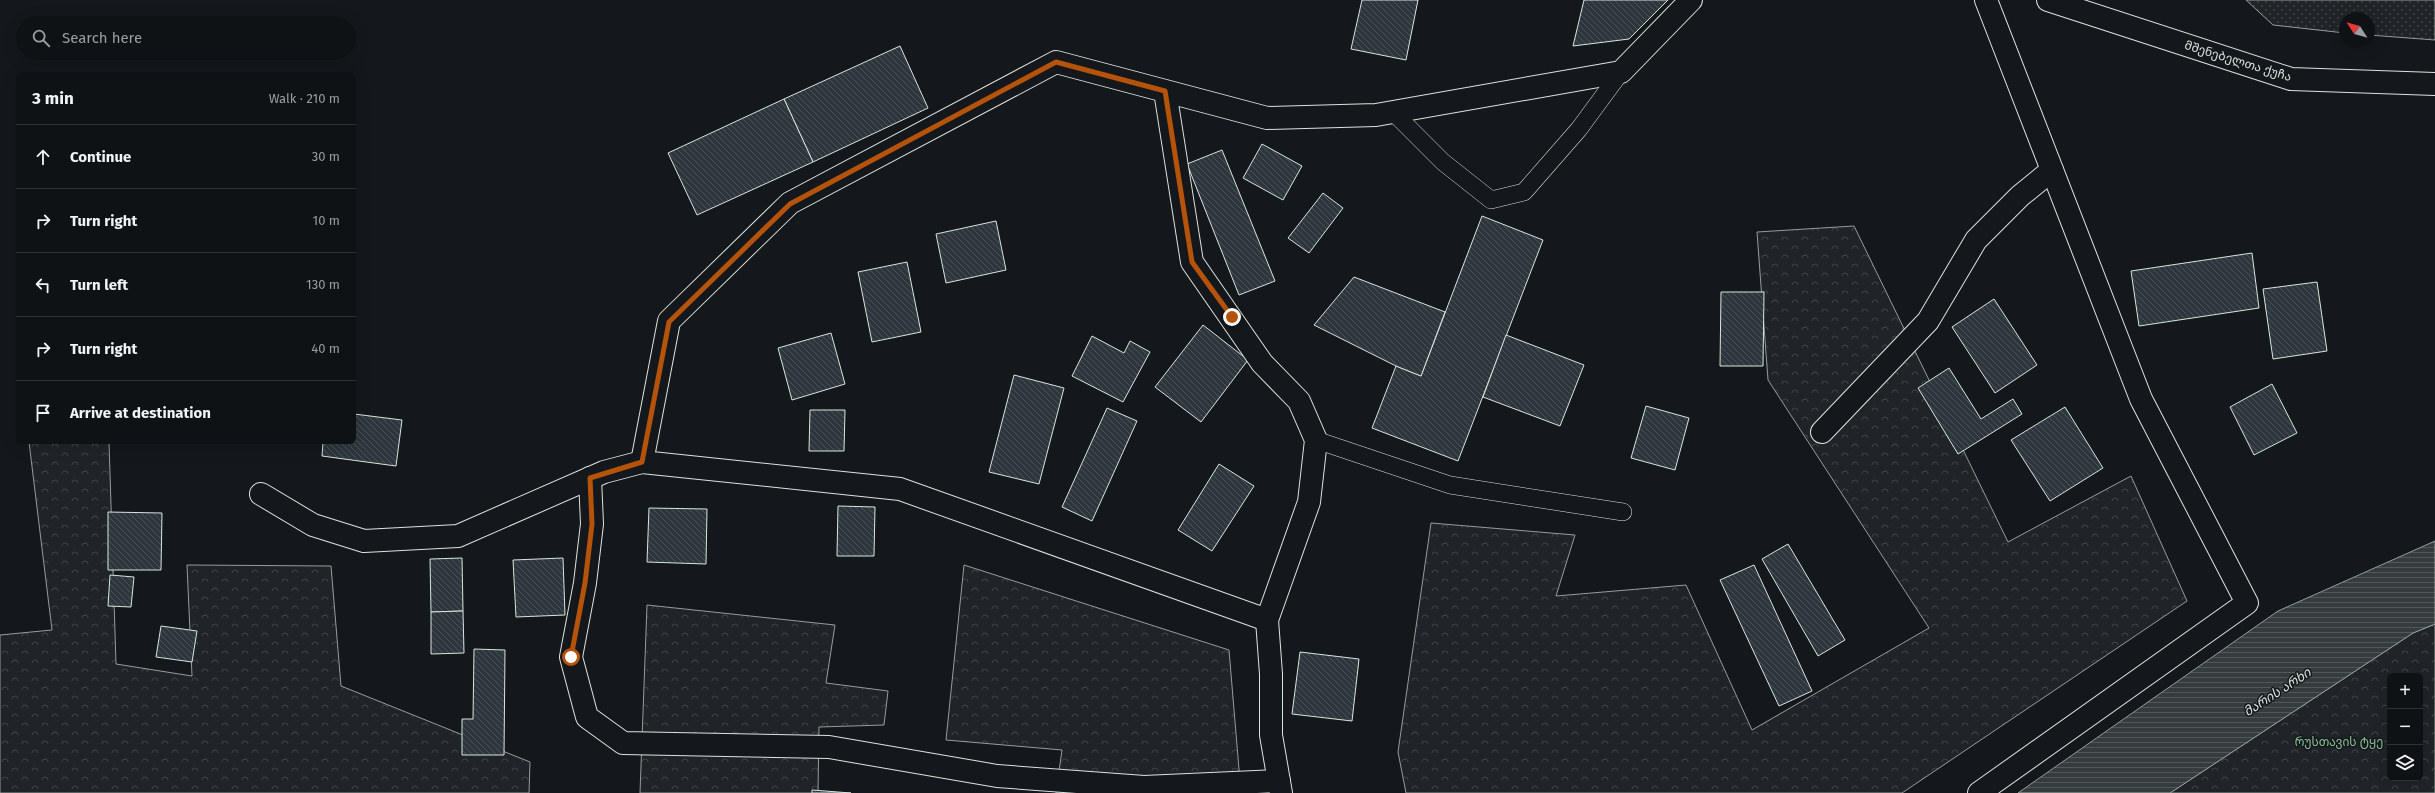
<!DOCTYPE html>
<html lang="en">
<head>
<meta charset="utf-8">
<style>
  :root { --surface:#0f1215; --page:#1d2022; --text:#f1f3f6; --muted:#9b9ea0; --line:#2f3234 }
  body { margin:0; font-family:"Fira Sans","Noto Sans Georgian",sans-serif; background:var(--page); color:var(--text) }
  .controls { position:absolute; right:12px; bottom:12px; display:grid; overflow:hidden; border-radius:6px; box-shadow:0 4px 16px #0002 }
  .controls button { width:36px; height:36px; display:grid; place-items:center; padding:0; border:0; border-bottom:1px solid var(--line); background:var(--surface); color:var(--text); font:20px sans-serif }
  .compass { position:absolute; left:2339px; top:12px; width:36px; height:36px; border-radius:50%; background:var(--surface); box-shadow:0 4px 16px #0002; rotate:306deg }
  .stop { position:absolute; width:12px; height:12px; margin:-9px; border:3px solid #b45309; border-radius:50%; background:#fff }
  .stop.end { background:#b45309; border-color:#fff; box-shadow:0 1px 4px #0008 }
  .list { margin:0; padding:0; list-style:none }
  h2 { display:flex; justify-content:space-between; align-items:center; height:52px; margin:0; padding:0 16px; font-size:17px }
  h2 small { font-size:13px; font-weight:400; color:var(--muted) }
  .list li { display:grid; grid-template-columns:26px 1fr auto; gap:12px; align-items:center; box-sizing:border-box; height:64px; padding:0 16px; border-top:1px solid var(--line) }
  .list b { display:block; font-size:15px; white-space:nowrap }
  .list em { font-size:13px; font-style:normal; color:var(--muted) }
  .icon { flex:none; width:22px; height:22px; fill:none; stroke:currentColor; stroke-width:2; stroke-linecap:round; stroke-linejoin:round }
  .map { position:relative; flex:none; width:2435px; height:793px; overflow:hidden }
  .search { position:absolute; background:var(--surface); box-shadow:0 4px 16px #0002; left:16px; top:16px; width:340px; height:44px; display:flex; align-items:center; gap:10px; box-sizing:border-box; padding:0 14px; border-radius:22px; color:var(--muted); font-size:15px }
  .panel { position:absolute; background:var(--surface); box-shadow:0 4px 16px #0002; left:16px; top:72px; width:340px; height:372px; border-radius:6px }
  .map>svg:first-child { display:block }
  .grass { fill:url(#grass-dots); stroke:#939e99 }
  .forest { fill:url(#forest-crowns); stroke:#939e99; fill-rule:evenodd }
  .water { fill:url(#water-rules); stroke:#939e99 }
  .building { fill:url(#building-back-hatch); stroke:#d8e6dc }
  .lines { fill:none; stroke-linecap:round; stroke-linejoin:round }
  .service-casing { stroke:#d8e6dc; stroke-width:18 }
  .minor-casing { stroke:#d8e6dc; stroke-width:24 }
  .primary-casing { stroke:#d8e6dc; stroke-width:24 }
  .service { stroke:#14181c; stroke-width:17 }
  .minor { stroke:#14181c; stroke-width:22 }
  .primary { stroke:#14181c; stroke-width:22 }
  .route { stroke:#b45309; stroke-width:5 }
  .labels { text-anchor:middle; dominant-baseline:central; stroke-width:3; stroke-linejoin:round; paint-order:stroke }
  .street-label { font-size:12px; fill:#d8e6dc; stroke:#14181c }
  .park-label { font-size:12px; fill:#8ac095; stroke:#14181c }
  .water-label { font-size:13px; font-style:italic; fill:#d8e6dc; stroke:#14181c }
</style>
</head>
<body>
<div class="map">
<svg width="2435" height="793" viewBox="0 0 2435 793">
  <defs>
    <pattern id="grass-dots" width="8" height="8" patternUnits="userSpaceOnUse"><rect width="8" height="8" fill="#202428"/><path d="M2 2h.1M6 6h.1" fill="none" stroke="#404447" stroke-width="1.8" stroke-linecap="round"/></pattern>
    <pattern id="forest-crowns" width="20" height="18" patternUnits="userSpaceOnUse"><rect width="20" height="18" fill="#202428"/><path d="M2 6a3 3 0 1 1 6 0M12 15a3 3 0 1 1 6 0" fill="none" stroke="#404447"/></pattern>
    <pattern id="water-rules" width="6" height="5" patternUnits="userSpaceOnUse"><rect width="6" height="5" fill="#363b3e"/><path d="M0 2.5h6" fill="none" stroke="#525759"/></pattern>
    <pattern id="building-back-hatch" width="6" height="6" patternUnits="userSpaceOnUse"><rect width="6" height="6" fill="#2c363c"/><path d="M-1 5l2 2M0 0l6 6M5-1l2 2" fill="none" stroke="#4a5358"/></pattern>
  </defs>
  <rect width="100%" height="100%" fill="#14181c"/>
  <!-- grass -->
  <path class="grass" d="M2246,0H2435V40L2369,35V18H2345V33L2273,25Z"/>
  <!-- forest -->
  <g class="forest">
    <path d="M1854,226L2008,542L2131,476L2187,601L1902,793H1406L1398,752L1431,523L1575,535L1556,596L1686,585L1752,730L1929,628L1768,380L1757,232Z"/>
    <path d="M29,442H109L116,664L192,676L187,565L331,566L341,686L530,762L529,793H0V635L52,630Z"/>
    <path d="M964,565L1229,650L1241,793H1056L1062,750L946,740Z"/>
    <path d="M647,605L835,625L826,683L888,691L884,725L819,727L818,793H640Z"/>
    <path d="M2435,624V793H2170L2413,633ZM2390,676H2420V778H2390Z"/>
  </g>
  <!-- water -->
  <path class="water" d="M2435,541V624L2413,633L2170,793H2018L2278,611Z"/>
  <!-- building -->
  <g class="building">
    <path d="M1362,0H1418L1406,60L1351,49Z"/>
    <path d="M1584,0H1668L1629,39L1573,46Z"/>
    <path d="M900,46L928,108L813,162L784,99Z"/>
    <path d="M784,99L813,162L697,215L668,153Z"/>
    <path d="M1262,144L1302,166L1283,200L1243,178Z"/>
    <path d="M1222,150L1275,281L1239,295L1187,164Z"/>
    <path d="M1323,193L1343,208L1309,253L1288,238Z"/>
    <path d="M1482,216L1543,240L1458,461L1372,428L1396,366L1421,376Z"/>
    <path d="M996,221L1006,270L946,283L936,234Z"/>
    <path d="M2252,253L2259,308L2139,326L2131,271Z"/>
    <path d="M907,262L921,332L872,342L858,272Z"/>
    <path d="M1354,277L1445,312L1421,376L1396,366L1314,325Z"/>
    <path d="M2317,282L2327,351L2273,359L2263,289Z"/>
    <path d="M1721,292H1764L1763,366H1720Z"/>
    <path d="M1994,299L2037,365L1995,393L1952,327Z"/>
    <path d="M1203,325L1248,360L1201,422L1155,387Z"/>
    <path d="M831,333L845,384L792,400L778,348Z"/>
    <path d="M1506,335L1584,365L1560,426L1483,397Z"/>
    <path d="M1092,336L1124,353L1130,341L1150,352L1123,402L1072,376Z"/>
    <path d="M1949,368L1981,419L2013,399L2022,414L1958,454L1918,388Z"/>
    <path d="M1014,375L1064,388L1039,484L989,472Z"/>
    <path d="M2272,384L2297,433L2254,455L2230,407Z"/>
    <path d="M1646,406L1689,418L1675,470L1631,458Z"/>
    <path d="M2065,407L2103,468L2050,501L2011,440Z"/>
    <path d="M1107,408L1137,421L1092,521L1062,507Z"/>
    <path d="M810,410H845L844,451H809Z"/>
    <path d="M354,414L402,420L396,466L322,456L323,442H354Z"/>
    <path d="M1219,464L1254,486L1212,551L1178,530Z"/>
    <path d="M838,506L875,507L874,556H837Z"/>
    <path d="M649,508L707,509L706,564L647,562Z"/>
    <path d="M108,512L162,513L161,570H108Z"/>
    <path d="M1788,544L1845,640L1818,656L1762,559Z"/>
    <path d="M462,558L463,611L431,612L430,559Z"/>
    <path d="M563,558L565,615L516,617L513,560Z"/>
    <path d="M1754,565L1812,691L1779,706L1720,580Z"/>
    <path d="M110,575L134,577L131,607L108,606Z"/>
    <path d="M463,611L464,653L431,654V612Z"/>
    <path d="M161,626L197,631L192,662L156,657Z"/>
    <path d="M474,649L505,650L504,755H462V719H473Z"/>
    <path d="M1300,652L1359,659L1352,721L1292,714Z"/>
    <path d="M812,790L851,793H812Z"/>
  </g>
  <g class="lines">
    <!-- service casing -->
    <g class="service-casing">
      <g id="service">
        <path d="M1393,112L1443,162L1491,200L1524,192L1579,129L1621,72"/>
        <path d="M1316,440L1450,485L1623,512"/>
      </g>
    </g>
    <!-- minor casing -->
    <g class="minor-casing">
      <g id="minor">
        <path d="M1165,91L1192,262L1262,363L1299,401L1316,440L1309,502L1267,620L900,489L642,462L669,321L790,203L1056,62L1267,118L1376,115L1621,72L1691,0"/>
        <path d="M1822,432L1928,321L1976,240L2020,196L2052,170"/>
        <path d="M590,478L592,524L585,583L571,657L587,717L623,743L829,747L997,776L1144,787L1279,781"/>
        <path d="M261,494L313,525L364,541L458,536L604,472L642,462"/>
        <path d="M1267,620L1271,674V735L1281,793"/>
        <path d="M1979,793L2247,603L2141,399L1986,0"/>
      </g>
    </g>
    <!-- primary casing -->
    <g class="primary-casing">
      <path id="primary" d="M2048,0L2291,79L2435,84"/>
    </g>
    <!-- service -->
    <use href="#service" class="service"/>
    <!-- minor -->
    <use href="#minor" class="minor"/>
    <!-- primary -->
    <use href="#primary" class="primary"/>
  </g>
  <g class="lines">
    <!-- route -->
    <path class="route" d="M571,657L585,583L592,524L590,478L642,462L669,322L790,204L1056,62L1165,91L1192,262L1232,317"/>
  </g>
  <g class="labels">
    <!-- street labels -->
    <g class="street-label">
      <text transform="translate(2238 61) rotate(17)">მშენებელთა ქუჩა</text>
    </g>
    <!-- park labels -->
    <g class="park-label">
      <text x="2339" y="742">რუსთავის ტყე</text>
    </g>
    <!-- water labels -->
    <g class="water-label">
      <text transform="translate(2277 692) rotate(-33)">მარის არხი</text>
    </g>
  </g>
</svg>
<div class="controls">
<button>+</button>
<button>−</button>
<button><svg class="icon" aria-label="layers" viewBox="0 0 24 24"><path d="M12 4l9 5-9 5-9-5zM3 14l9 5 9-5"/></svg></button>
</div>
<svg class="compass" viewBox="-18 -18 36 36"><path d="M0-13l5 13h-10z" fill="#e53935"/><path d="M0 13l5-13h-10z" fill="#9b9ea0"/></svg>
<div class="stop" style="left:571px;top:657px"></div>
<div class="stop end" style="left:1232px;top:317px"></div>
<div class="search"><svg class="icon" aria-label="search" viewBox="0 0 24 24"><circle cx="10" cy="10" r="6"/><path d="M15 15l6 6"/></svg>Search here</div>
<section class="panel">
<h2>3 min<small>Walk · 210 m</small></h2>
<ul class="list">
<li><svg class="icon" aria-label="ahead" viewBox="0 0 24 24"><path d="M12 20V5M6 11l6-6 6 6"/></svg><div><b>Continue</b></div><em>30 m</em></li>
<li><svg class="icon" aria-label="right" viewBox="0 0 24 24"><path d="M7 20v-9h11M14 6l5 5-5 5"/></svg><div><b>Turn right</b></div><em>10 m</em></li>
<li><svg class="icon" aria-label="left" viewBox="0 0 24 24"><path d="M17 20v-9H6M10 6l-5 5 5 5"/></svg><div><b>Turn left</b></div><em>130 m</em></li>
<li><svg class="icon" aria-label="right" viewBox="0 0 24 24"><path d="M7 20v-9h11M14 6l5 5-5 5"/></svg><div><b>Turn right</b></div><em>40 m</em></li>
<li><svg class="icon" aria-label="arrive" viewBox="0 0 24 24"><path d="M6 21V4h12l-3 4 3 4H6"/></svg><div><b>Arrive at destination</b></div></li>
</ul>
</section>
</div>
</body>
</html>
